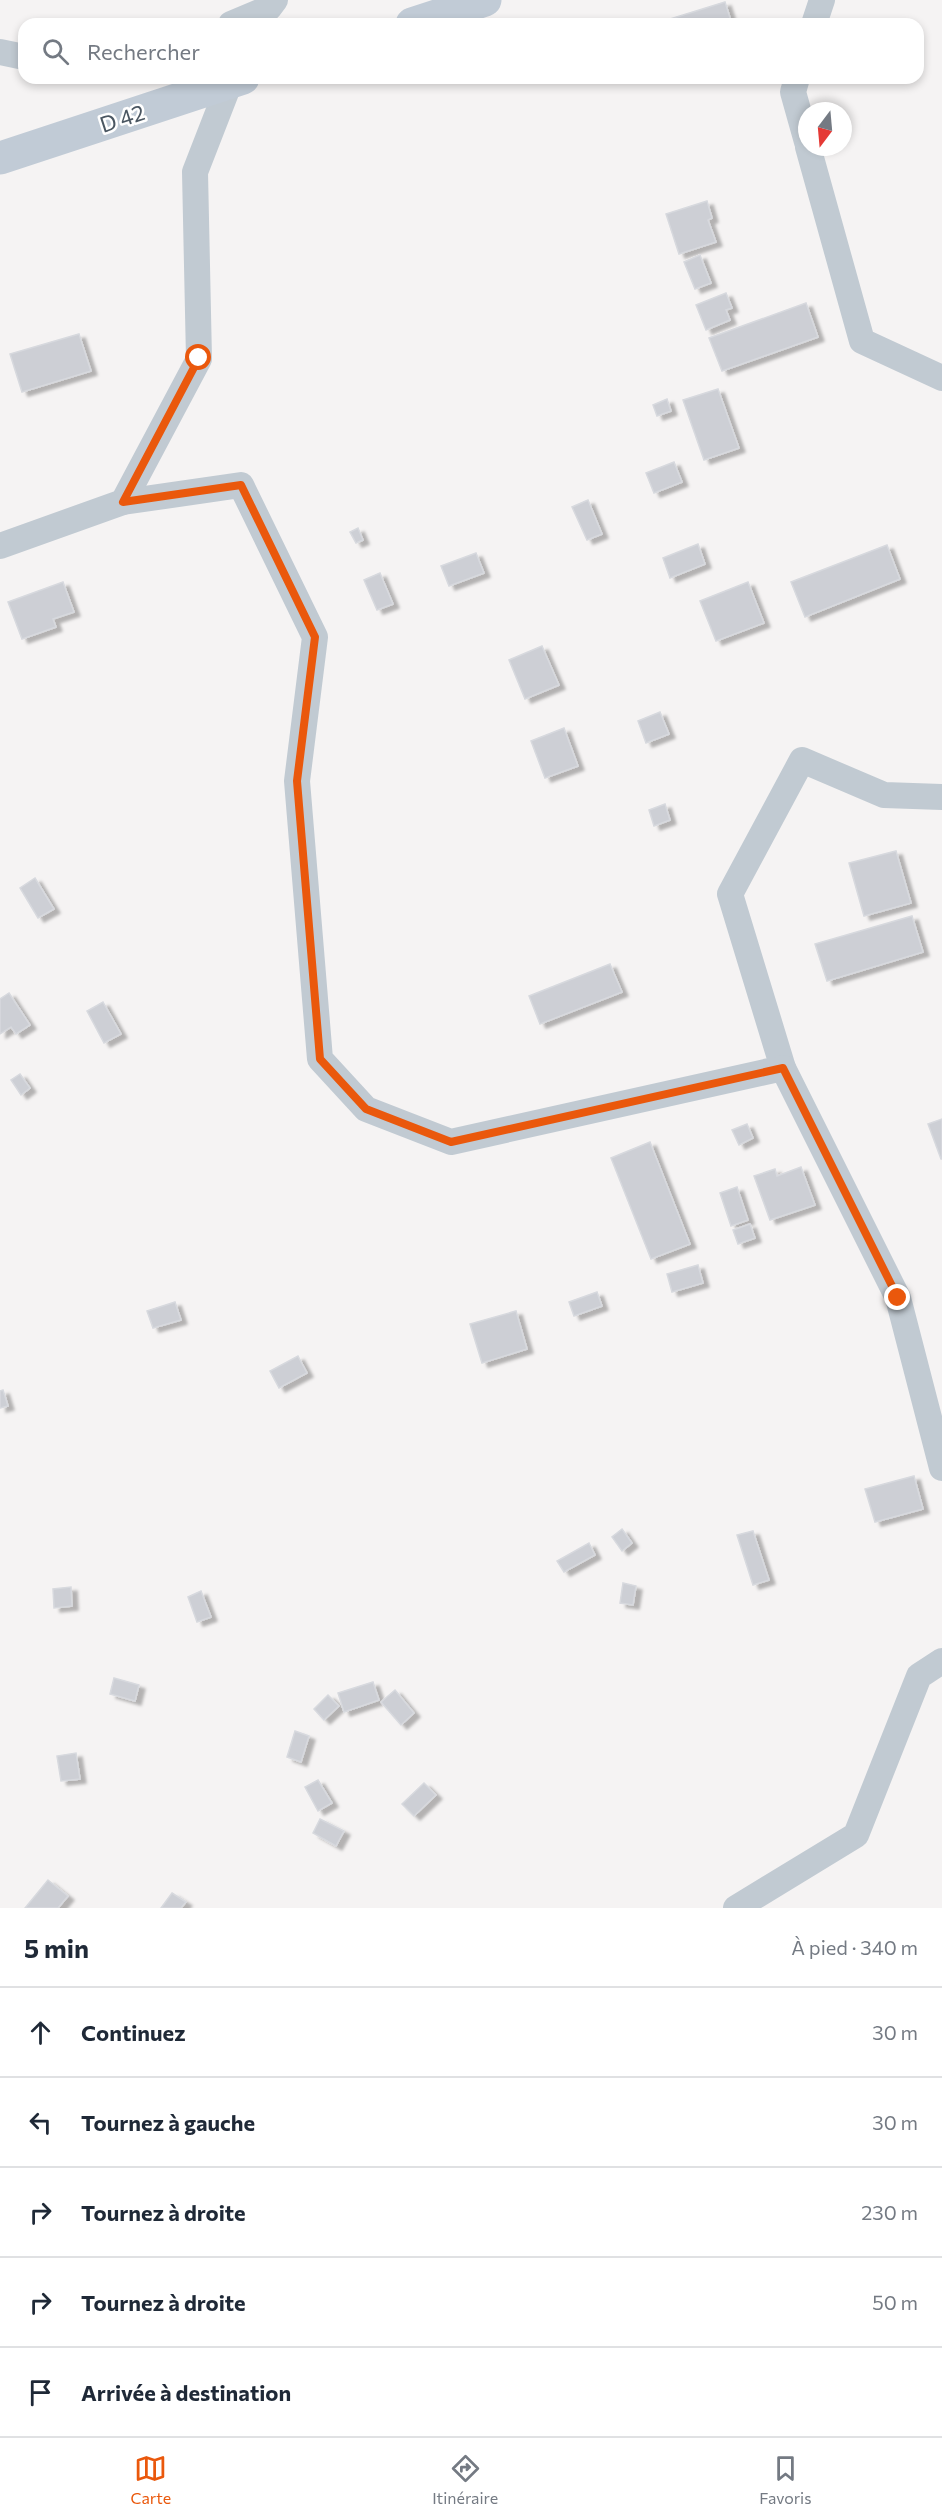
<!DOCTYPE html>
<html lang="fr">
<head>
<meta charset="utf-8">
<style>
  :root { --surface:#fff; --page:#f2f2f3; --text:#1f2937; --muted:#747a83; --line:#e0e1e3; --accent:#ea580c }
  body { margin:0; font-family:Commissioner,sans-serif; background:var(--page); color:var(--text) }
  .compass { position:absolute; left:798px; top:102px; width:54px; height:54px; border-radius:50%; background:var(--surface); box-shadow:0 3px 9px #0003; rotate:196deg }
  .stop { position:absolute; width:18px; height:18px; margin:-14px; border:4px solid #ea580c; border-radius:50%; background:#fff }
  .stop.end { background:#ea580c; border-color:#fff; box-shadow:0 2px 6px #0008 }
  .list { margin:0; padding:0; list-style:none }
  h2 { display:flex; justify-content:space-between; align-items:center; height:78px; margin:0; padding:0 24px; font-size:26px }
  h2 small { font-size:20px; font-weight:400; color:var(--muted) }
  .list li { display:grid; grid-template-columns:39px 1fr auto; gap:18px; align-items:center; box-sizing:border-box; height:90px; padding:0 24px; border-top:2px solid var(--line) }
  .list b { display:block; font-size:22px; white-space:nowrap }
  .list em { font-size:20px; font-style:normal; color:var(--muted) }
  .icon { flex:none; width:33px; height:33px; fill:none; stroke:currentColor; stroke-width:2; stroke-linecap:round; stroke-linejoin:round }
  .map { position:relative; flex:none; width:942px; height:1908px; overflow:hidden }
  .search { position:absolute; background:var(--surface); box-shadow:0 3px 9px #0003; left:18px; right:18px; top:18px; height:66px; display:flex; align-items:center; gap:15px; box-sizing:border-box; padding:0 21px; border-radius:18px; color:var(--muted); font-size:22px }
  .sheet { height:528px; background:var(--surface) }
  nav { display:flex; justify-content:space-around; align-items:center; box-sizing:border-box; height:84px; border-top:2px solid var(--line); background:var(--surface); font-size:16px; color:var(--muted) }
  nav a { display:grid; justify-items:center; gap:3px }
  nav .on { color:var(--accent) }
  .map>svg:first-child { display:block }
  .building { fill:#cdcfd5; stroke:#d7d9de; stroke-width:1.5; filter:url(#shadow) }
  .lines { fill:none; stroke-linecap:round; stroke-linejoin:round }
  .street { stroke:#c1cad2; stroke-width:26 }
  .secondary { stroke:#c1cbd6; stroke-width:33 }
  .route { stroke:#ea580c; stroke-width:8 }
  .labels { text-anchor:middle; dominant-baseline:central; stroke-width:5; stroke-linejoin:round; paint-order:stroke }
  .street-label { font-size:22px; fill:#4a5661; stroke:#fff }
</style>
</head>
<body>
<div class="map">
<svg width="942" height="1908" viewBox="0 0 942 1908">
  <defs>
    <filter id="shadow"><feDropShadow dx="6" dy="4" stdDeviation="1.5" flood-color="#0004"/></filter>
  </defs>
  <rect width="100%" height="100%" fill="#f5f3f3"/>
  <!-- building -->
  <g class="building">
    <path d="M725,2L732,24H654Z"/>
    <path d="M707,201L712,218L708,220L716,242L679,254L666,214Z"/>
    <path d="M700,255L711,283L695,289L684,262Z"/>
    <path d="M726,293L732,308L726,310L730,320L706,330L696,305Z"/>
    <path d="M806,303L818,337L722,371L709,338Z"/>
    <path d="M79,334L91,371L22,392L10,354Z"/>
    <path d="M718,389L739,448L704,460L683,400Z"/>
    <path d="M667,399L671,411L657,416L653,405Z"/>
    <path d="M674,462L682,482L654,493L646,473Z"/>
    <path d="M588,500L602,534L587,540L572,507Z"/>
    <path d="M358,528L363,540L356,543L350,532Z"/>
    <path d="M698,544L705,564L670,578L663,558Z"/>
    <path d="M887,545L900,579L805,617L791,582Z"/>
    <path d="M476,553L484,573L449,586L441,566Z"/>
    <path d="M380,573L393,604L377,610L364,580Z"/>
    <path d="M63,582L74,612L53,619L56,627L22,639L8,602Z"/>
    <path d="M748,582L764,623L716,641L700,601Z"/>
    <path d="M542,646L559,685L525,699L509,660Z"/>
    <path d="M660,712L669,734L646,743L638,721Z"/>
    <path d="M564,728L578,766L545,778L531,741Z"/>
    <path d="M665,804L670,820L654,826L649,810Z"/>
    <path d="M896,851L911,903L864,916L849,863Z"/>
    <path d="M35,878L54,909L38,918L20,888Z"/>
    <path d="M912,916L923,952L827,981L815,944Z"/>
    <path d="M610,964L622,992L540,1024L529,996Z"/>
    <path d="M9,993L30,1025L16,1034L11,1027L0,1034V999Z"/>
    <path d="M103,1002L121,1034L104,1043L87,1011Z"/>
    <path d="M20,1074L30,1088L21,1095L11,1080Z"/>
    <path d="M942,1119V1159H941L928,1124Z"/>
    <path d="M747,1124L753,1138L739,1145L732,1130Z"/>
    <path d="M650,1142L690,1244L651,1259L611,1158Z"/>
    <path d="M801,1167L815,1205L770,1220L754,1176L775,1169L777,1176Z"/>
    <path d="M737,1187L748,1220L731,1226L720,1193Z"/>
    <path d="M750,1224L755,1238L738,1244L733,1230Z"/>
    <path d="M698,1265L703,1283L672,1292L667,1274Z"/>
    <path d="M597,1292L602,1306L574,1316L569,1302Z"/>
    <path d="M175,1302L181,1320L153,1328L147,1311Z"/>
    <path d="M516,1311L527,1349L482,1363L470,1324Z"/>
    <path d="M298,1356L307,1373L279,1388L270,1371Z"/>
    <path d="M3,1390L8,1406L0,1408V1391Z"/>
    <path d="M914,1476L923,1509L875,1522L865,1489Z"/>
    <path d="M622,1529L632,1543L622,1551L612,1537Z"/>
    <path d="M753,1531L769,1580L753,1585L737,1535Z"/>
    <path d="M589,1543L595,1555L564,1572L557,1561Z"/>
    <path d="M623,1583L636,1586L633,1605L620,1603Z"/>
    <path d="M71,1587L72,1606L54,1608L53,1589Z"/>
    <path d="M201,1591L211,1617L197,1622L188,1597Z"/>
    <path d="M114,1678L139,1685L135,1701L110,1694Z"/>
    <path d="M373,1682L379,1700L344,1712L338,1693Z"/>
    <path d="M395,1690L414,1713L401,1725L381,1702Z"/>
    <path d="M328,1695L339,1706L324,1720L314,1709Z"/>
    <path d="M295,1731L309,1736L301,1762L287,1757Z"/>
    <path d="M76,1753L80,1779L61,1781L57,1756Z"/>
    <path d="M318,1780L332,1803L318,1811L305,1787Z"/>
    <path d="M424,1783L436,1795L414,1816L402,1804Z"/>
    <path d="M320,1819L344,1831L336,1846L313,1833Z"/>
    <path d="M48,1880L68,1896L58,1908H25Z"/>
    <path d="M172,1893L186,1902L181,1908H161Z"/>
  </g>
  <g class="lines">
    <!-- street -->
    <g class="street">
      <path d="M231,24L269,8L275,0"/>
      <path d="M814,24L822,0"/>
      <path d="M0,52L24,57"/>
      <path d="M797,78L793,92L807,142"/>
      <path d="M808,147L862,341L942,378"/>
      <path d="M123,502L241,485L315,637L297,781L320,1059L366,1109L451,1142L783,1068L730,894L802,760L884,795L942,797"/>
      <path d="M0,546L123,502L199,359L195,172L230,82L229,78"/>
      <path d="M783,1068L898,1298L942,1468"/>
      <path d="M736,1908L856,1835L919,1676L942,1661"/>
    </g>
    <!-- secondary -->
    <g class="secondary">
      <path d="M412,24L485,0"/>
      <path d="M0,158L243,78"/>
    </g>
  </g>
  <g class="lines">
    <!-- route -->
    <path class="route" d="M199,358L123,502L241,485L315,637L297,781L320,1059L366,1109L451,1142L783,1068L898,1298"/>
  </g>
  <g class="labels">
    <!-- street labels -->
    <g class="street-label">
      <text transform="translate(122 118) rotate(-18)">D 42</text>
    </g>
  </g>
</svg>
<svg class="compass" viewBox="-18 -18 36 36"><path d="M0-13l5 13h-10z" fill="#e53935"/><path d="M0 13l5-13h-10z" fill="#747a83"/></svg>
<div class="stop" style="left:199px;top:358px"></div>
<div class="stop end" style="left:898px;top:1298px"></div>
<div class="search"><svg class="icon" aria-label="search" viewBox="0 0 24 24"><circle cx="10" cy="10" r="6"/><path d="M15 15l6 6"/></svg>Rechercher</div>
</div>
<section class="sheet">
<h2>5 min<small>À pied · 340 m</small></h2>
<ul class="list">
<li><svg class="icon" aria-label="ahead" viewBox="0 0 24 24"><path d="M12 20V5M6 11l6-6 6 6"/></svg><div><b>Continuez</b></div><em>30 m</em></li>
<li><svg class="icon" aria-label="left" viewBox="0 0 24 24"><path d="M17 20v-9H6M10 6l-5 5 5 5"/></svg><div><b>Tournez à gauche</b></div><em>30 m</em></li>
<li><svg class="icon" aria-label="right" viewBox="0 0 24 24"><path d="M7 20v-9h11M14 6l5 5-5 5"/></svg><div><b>Tournez à droite</b></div><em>230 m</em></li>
<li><svg class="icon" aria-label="right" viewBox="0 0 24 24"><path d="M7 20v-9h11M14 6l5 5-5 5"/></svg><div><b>Tournez à droite</b></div><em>50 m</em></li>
<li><svg class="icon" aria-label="arrive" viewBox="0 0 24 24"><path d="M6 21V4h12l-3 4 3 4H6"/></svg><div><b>Arrivée à destination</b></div></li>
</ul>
</section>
<nav>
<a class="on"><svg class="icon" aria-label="map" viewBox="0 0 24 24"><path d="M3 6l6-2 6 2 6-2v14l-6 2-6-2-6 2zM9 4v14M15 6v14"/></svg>Carte</a>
<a><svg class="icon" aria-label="directions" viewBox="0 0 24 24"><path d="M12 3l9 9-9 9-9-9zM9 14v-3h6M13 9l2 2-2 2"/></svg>Itinéraire</a>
<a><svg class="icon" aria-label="saved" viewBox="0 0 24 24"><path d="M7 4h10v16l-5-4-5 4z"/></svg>Favoris</a>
</nav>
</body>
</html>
